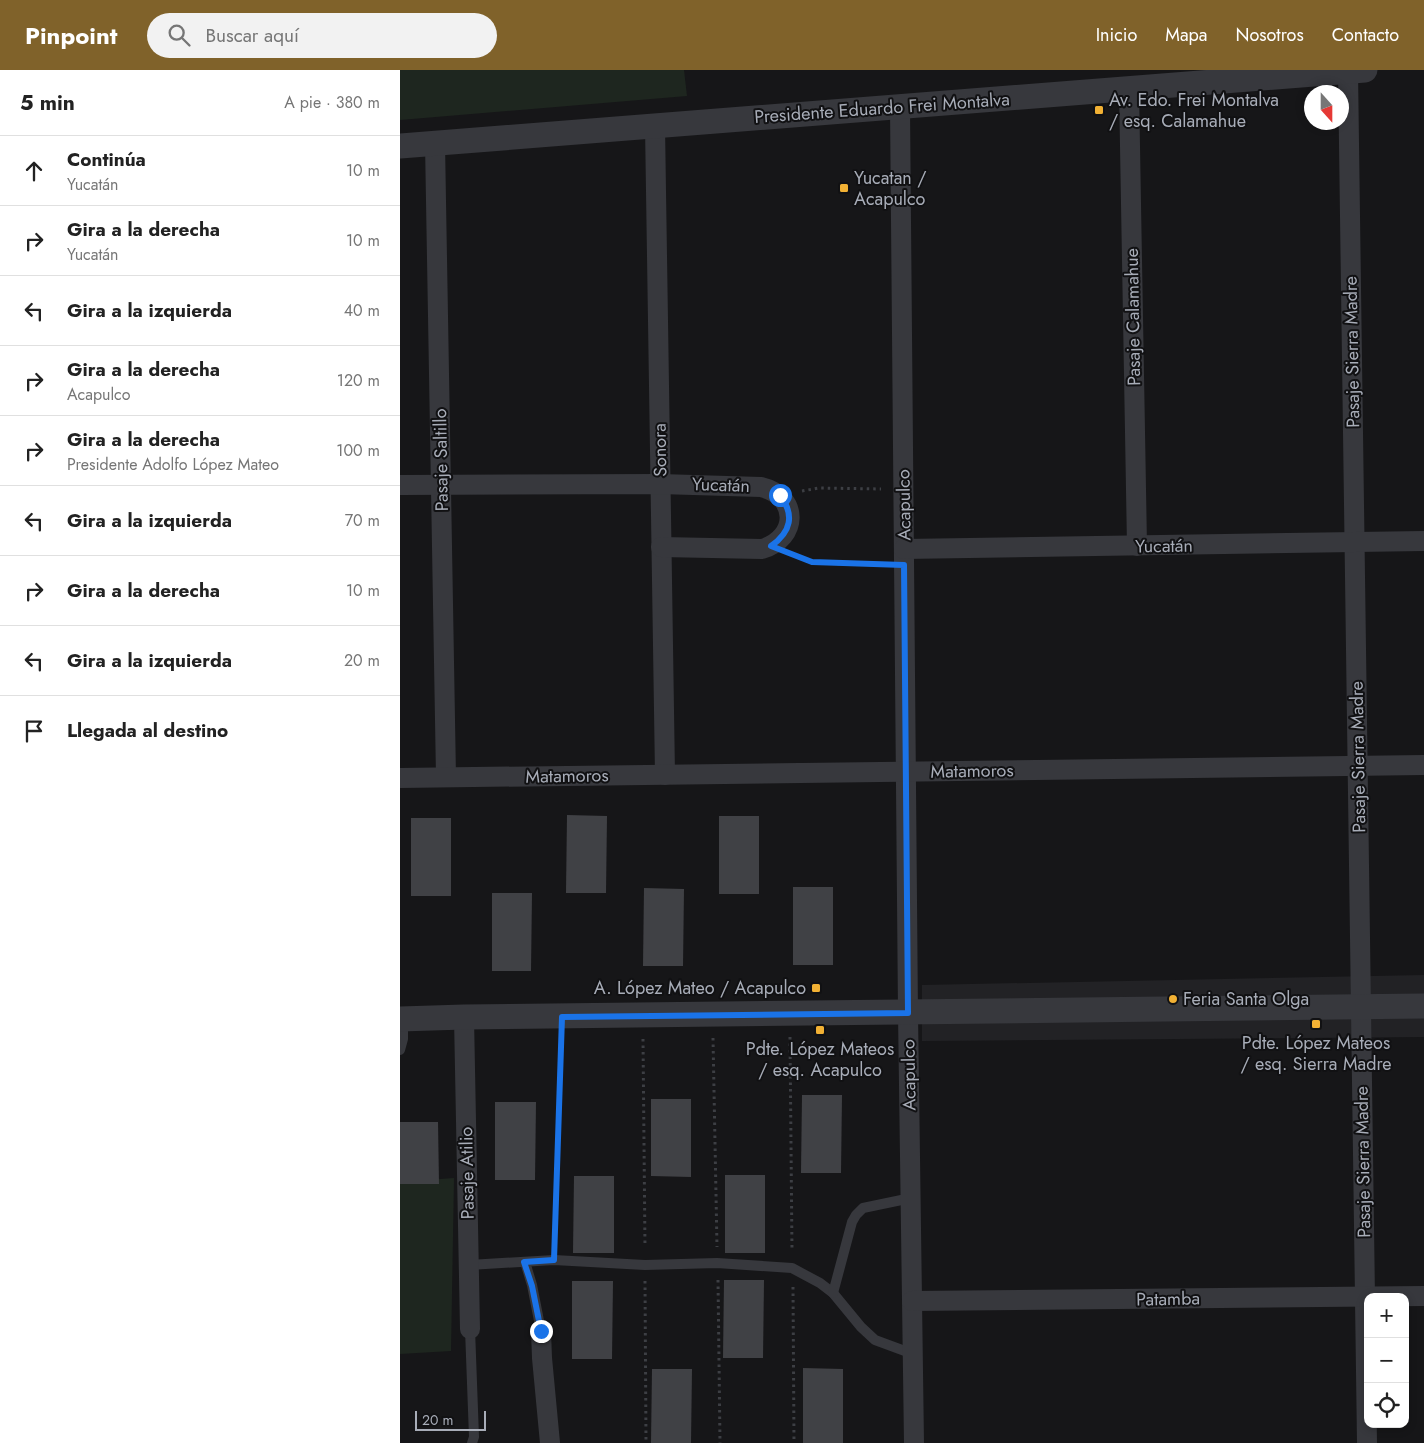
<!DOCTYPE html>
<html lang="es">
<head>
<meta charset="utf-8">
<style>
  :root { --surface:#fff; --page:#f2f2f2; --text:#222; --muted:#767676; --line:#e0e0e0; --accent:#80622a }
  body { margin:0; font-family:Jost,sans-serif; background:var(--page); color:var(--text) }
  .controls { position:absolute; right:15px; bottom:15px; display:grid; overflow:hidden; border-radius:10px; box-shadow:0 2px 8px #0003 }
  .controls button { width:45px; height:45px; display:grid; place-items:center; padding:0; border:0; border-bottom:1px solid var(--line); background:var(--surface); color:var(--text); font:25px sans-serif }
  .compass { position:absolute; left:904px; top:15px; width:45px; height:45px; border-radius:50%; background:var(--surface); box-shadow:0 2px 8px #0003; rotate:159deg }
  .scale { position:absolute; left:15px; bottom:12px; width:71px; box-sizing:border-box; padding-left:5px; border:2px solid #a8adb8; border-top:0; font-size:14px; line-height:18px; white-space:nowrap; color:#a8adb8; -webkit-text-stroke:4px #111113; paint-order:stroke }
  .stop { position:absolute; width:15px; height:15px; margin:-11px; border:4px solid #1a73e8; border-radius:50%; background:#fff }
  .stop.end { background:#1a73e8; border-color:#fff; box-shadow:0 1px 5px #0008 }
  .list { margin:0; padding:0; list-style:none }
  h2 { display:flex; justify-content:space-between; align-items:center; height:65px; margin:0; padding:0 20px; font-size:21px }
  h2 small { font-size:16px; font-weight:400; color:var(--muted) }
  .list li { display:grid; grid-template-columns:32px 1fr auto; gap:15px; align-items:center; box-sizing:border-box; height:70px; padding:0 20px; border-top:1px solid var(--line) }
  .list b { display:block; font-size:19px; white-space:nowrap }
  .list p { margin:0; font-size:16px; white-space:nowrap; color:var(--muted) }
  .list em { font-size:16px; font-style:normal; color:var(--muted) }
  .icon { flex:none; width:28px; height:28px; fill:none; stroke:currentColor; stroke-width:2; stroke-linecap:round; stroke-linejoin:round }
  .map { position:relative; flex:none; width:1024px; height:1373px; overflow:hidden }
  header { display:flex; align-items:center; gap:30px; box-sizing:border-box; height:70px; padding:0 25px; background:var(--accent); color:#fff }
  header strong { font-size:24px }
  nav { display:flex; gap:28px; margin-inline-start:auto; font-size:18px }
  .search { width:350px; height:45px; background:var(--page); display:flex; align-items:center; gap:12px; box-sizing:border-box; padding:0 18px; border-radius:28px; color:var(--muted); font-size:19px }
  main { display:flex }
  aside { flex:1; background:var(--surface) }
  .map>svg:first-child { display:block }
  .built { fill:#222225 }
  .green { fill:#1e261f }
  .building { fill:#404145 }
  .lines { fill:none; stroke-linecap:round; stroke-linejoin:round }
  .path { stroke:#3d3f44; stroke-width:3; stroke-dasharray:2.5 4; stroke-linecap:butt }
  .service { stroke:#37383d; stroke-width:10 }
  .minor { stroke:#37383d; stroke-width:20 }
  .tertiary { stroke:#37383d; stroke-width:25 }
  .route { stroke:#1a73e8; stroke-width:6 }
  .poi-dot { fill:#f2b134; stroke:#111113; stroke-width:2 }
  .labels { text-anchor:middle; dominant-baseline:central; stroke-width:4; stroke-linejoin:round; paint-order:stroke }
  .poi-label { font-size:18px; fill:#a8adb8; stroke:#111113; text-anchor:start }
  .street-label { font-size:18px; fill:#a8adb8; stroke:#111113 }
</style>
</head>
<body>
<header>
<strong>Pinpoint</strong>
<div class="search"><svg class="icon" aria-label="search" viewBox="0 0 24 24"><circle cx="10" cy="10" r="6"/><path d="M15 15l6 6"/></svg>Buscar aquí</div>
<nav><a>Inicio</a><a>Mapa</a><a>Nosotros</a><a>Contacto</a></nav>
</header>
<main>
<aside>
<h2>5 min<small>A pie · 380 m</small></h2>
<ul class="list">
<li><svg class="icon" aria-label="ahead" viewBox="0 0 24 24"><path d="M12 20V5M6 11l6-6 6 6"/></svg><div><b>Continúa</b><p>Yucatán</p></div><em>10 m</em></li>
<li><svg class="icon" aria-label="right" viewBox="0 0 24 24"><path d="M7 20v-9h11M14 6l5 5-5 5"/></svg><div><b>Gira a la derecha</b><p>Yucatán</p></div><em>10 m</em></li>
<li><svg class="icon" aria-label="left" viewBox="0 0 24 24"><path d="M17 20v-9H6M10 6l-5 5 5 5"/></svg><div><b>Gira a la izquierda</b></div><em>40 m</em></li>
<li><svg class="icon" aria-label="right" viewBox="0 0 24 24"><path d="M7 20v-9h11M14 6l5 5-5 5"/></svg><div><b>Gira a la derecha</b><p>Acapulco</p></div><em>120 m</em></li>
<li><svg class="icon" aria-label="right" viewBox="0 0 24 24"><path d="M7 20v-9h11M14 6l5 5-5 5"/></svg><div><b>Gira a la derecha</b><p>Presidente Adolfo López Mateo</p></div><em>100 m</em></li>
<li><svg class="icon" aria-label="left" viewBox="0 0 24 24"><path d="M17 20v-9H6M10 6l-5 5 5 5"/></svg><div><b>Gira a la izquierda</b></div><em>70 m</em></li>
<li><svg class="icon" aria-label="right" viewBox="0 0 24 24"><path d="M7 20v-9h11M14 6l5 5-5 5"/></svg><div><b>Gira a la derecha</b></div><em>10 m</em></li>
<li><svg class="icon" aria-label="left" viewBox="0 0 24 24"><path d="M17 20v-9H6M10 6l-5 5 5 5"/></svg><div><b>Gira a la izquierda</b></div><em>20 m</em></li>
<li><svg class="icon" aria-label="arrive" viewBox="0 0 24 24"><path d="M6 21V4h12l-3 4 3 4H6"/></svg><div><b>Llegada al destino</b></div></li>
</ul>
</aside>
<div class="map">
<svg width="1024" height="1373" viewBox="0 0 1024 1373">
  <rect width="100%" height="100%" fill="#161618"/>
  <!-- built -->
  <path class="built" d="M1024,905V967L522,971V915Z"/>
  <!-- green -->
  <g class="green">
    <path d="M0,0H284L287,26L0,50Z"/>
    <path d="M54,1108L51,1281L0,1284V1112Z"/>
  </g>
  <!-- building -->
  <g class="building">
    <path d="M167,745L207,746L206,823H166Z"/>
    <rect x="319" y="746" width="40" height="78"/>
    <rect x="11" y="748" width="40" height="78"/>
    <rect x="393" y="817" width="40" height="78"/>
    <path d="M244,818L284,819L283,896H243Z"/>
    <path d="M92,823H132L131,901H92Z"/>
    <path d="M402,1025H442L441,1103H401Z"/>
    <path d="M251,1029H291V1107L251,1106Z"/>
    <path d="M95,1032H136L135,1110H95Z"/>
    <path d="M0,1052H38L39,1114H0Z"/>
    <rect x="325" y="1105" width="40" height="78"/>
    <path d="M174,1106H214V1183H173Z"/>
    <path d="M324,1210H364L363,1288H323Z"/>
    <path d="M172,1211H213L212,1289H172Z"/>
    <path d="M403,1298L443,1299V1373H403Z"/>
    <path d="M252,1299H292L291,1373H251Z"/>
  </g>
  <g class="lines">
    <!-- path -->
    <g class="path">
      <path d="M402,421L419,418L481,419"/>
      <path d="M393,485L412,493L482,495"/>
      <path d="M390,967L392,1181"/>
      <path d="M313,968L317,1177"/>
      <path d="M243,969L245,1177"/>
      <path d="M154,1175L161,968"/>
      <path d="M318,1210L320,1373"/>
      <path d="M245,1211L246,1373"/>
      <path d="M393,1217L394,1373"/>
    </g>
    <!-- service -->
    <g class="service">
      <path d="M0,980L3,969V949"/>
      <path d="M125,1192L132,1215L141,1261"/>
      <path d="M69,1195L154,1190L245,1195L317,1193L392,1198L420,1213L433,1223L461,1257L475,1270L513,1284"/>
      <path d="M433,1223L452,1152L456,1145L463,1138L511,1128"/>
      <path d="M70,1259L74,1367L72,1373"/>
    </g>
    <!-- minor -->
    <g class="minor">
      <path d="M948,1L967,1373"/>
      <path d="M729,19L737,476"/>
      <path d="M500,37L508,943L514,1373"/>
      <path d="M255,56L265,705"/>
      <path d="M35,73L46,707"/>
      <path d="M0,415L260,414L361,417C399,426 399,468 362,479L261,477"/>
      <path d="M504,479L1024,471"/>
      <path d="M0,708L1024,695"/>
      <path d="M64,947L70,1259"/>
      <path d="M512,1231L1024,1226"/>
      <path d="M141,1261L142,1288L150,1373"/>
    </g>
    <!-- tertiary -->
    <g class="tertiary">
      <path d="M0,76L965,0"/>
      <path d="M0,949L64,947L1024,936"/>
    </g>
  </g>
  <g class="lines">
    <!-- route -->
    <path class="route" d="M141,1261L132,1216L124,1192L154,1190L162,947L508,943L504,495L412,492L371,476C391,462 395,445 380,425"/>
  </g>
  <!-- markers -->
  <g class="poi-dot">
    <rect x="694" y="35" width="10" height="10" rx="2.5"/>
    <rect x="439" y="113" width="10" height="10" rx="2.5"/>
    <rect x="411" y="913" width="10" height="10" rx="2.5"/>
    <circle cx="773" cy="929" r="5"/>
    <rect x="911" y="949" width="10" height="10" rx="2.5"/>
    <rect x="415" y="955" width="10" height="10" rx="2.5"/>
  </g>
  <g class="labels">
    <!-- poi labels -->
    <g class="poi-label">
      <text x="709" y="30">Av. Edo. Frei Montalva<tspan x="709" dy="21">/ esq. Calamahue</tspan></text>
      <text x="454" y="108">Yucatan /<tspan x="454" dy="21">Acapulco</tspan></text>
      <text x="406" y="918" text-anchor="end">A. López Mateo / Acapulco</text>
      <text x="783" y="929">Feria Santa Olga</text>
      <text x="916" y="973" text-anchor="middle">Pdte. López Mateos<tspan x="916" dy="21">/ esq. Sierra Madre</tspan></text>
      <text x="420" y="979" text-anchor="middle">Pdte. López Mateos<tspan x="420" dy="21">/ esq. Acapulco</tspan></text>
    </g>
    <!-- street labels -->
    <g class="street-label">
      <text transform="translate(482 38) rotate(-4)">Presidente Eduardo Frei Montalva</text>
      <text transform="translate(733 247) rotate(-91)">Pasaje Calamahue</text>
      <text transform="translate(952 282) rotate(-91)">Pasaje Sierra Madre</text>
      <text transform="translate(260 380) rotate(-91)">Sonora</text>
      <text transform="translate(41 390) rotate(-91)">Pasaje Saltillo</text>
      <text transform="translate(321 415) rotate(2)">Yucatán</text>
      <text transform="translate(504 435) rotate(-91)">Acapulco</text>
      <text transform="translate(764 476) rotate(-1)">Yucatán</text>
      <text transform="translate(958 687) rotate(-91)">Pasaje Sierra Madre</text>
      <text transform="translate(572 701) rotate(-1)">Matamoros</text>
      <text transform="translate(167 706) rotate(-1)">Matamoros</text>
      <text transform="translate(509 1005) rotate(-91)">Acapulco</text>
      <text transform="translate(963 1092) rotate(-91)">Pasaje Sierra Madre</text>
      <text transform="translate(67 1103) rotate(-91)">Pasaje Atilio</text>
      <text transform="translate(768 1229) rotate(-1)">Patamba</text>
    </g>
  </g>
</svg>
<div class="controls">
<button>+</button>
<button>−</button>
<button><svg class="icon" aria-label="locate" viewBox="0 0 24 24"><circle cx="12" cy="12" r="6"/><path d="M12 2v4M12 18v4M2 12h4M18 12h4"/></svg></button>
</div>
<svg class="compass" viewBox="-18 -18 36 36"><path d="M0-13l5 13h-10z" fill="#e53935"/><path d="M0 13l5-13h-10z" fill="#767676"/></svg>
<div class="scale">20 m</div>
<div class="stop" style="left:380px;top:425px"></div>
<div class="stop end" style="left:141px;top:1261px"></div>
</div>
</main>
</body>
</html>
